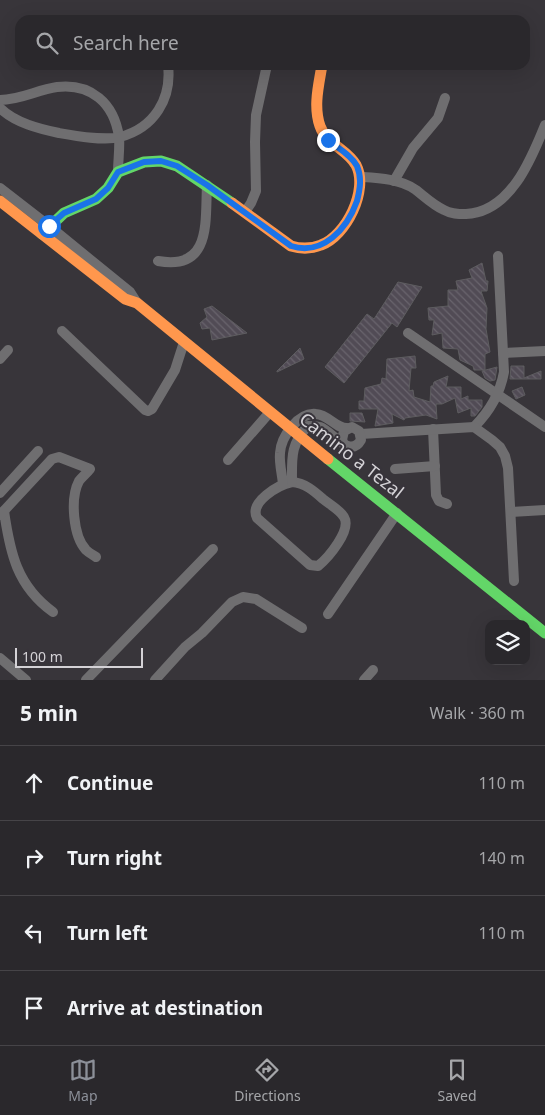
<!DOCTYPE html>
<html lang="en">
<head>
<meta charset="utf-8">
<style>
  :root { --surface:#2a282c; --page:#363438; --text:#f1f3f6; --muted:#a5a6a9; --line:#464448; --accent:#8c9099 }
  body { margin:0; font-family:"Noto Sans",sans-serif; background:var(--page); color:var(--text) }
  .controls { position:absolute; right:15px; bottom:15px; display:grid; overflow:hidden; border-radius:10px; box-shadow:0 5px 20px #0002 }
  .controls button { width:45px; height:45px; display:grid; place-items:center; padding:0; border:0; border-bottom:1px solid var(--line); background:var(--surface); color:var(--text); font:25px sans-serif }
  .scale { position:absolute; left:15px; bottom:12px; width:128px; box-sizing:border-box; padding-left:5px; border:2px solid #d4d2d6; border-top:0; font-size:14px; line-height:18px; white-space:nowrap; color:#d4d2d6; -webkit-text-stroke:4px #38343b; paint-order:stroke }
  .stop { position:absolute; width:15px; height:15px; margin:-11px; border:4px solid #1a73e8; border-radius:50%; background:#fff }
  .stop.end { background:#1a73e8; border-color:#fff; box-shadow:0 1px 5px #0008 }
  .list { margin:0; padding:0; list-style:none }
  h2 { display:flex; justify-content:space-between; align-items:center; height:65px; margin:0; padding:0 20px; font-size:21px }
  h2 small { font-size:16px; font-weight:400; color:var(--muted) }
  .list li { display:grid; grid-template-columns:32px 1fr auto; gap:15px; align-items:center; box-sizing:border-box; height:75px; padding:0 20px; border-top:1px solid var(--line) }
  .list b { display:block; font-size:19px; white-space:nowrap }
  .list em { font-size:16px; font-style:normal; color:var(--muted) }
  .icon { flex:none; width:28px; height:28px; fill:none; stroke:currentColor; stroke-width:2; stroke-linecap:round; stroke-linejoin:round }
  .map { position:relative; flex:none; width:545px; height:680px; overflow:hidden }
  .search { position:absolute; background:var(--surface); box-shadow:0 5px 20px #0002; left:15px; right:15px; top:15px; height:55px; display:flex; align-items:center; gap:12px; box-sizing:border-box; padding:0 18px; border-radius:15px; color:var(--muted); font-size:19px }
  .sheet { height:365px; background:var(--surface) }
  nav { display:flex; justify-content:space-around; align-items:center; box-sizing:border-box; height:70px; border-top:1px solid var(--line); background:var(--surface); font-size:14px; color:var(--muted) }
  nav a { display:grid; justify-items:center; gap:2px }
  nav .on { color:var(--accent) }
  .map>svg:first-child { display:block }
  .building { fill:url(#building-back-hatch); stroke:#5d5c5f }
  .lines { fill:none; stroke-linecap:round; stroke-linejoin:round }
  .street { stroke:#6f6e70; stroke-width:10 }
  .fast { stroke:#63d668; stroke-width:11 }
  .slow { stroke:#ff974d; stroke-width:11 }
  .route { stroke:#1a73e8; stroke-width:6 }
  .labels { text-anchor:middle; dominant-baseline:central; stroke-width:4; stroke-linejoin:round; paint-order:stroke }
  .street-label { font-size:18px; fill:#d4d2d6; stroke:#38343b }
</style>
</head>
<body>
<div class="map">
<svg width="545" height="680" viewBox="0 0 545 680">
  <defs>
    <pattern id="building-back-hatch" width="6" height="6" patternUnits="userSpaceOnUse" patternTransform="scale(1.25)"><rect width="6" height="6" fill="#514b55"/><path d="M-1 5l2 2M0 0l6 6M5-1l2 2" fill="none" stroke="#69646d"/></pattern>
  </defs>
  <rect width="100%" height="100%" fill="#38353a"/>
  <!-- building -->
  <g class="building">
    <path d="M482,263L486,281H488L487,291H481L487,308L486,329L490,352L485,354V370H474L473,366L460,360L458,349L443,348L442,333L432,335L434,320H429L428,308L448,306V290H458L456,281L472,278L469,270Z"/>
    <path d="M398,282L422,287L397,327L392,323L344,383L325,367L367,314L374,319Z"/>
    <path d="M212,306L247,333L212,340L210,328L202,329L200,323L207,317L204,309Z"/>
    <path d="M300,348L304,359L277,372V371Z"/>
    <path d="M415,356L416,368H411L409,391L413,390L414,397L430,402L431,386H433L434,382L448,376L446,387H461V399L468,396V400H482V407L475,416H471V408L458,413L455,398L442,404H436L437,419L426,415L405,418L404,420L392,414L393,423L375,426L378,409H359V401H364L365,388L381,384L382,378L386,379L387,359Z"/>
    <path d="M511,366H524V378L541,371V379H510Z"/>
    <path d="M497,367L495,380L490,381L485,378L482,371Z"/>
    <path d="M522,387L525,395L516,399L512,391Z"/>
    <path d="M350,413H362L365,422L350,421Z"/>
  </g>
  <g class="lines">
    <!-- street -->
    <g class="street">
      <path d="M0,100C20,100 37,90 57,87C91,83 114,103 119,137C120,148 118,161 118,172"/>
      <path d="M0,108C15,123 40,129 59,133C76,136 104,141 120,137C154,128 172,99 168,65"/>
      <path d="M361,177C378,178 401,179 416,190C425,197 433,205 444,210C451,214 458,214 466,214C510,212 531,160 545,125"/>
      <path d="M394,181L413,148L438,118L445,98"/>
      <path d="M0,188L49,226L130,292L137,303"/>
      <path d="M245,212L251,203L256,191L255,142L256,115L267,65"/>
      <path d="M158,261C212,271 205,221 207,185"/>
      <path d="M62,331L145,410L148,411L152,409L175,370L184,342"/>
      <path d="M408,333L545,427"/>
      <path d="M503,353L545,351"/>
      <path d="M0,359L8,350"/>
      <path d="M474,427C490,411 500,394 504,372L498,256"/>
      <path d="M433,429L436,495L439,501L447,504"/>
      <path d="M361,434L474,427L492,440L500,447L505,456L508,468L514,581"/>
      <path d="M228,460L270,412"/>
      <path d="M395,469L435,466"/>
      <path d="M292,482C305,483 314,491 323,499C329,504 340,510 344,517C352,530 328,558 318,566L310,565L257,518C249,502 278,485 292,482Z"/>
      <path d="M292,482C292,459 290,444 308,426C312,426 316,426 320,427C333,432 350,459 361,440L359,431L352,427L344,431L342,440L344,444"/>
      <path d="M283,484C282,474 279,463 280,453C281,437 298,412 316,414C329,415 335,428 347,428"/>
      <path d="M0,493L38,451"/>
      <path d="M4,511C10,553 17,586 53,612"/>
      <path d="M511,512L545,510"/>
      <path d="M0,515L52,459L59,457L90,469C87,473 82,477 79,481C70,498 73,536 86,550C89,553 93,555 96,557"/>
      <path d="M328,614L397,513"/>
      <path d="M0,658L26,680"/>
      <path d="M86,680L213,549"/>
      <path d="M155,680L185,647L202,633L232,602L243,597L256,599L302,628"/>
      <path d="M364,680L373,670"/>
    </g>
    <!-- fast -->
    <g class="fast">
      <path d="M42,234L64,213L96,199L108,188L118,172L144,162L161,161L177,166L232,203"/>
      <path d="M328,459L545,633"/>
    </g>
    <!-- slow -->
    <g class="slow">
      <path d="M0,201L125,299L137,303L328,459"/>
      <path d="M232,203L291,246C301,249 311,249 321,245C346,236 369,190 356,165C347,149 326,144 320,126C313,106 319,84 322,65"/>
    </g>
  </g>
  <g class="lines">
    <!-- route -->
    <path class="route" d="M49,226L64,213L96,199L108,188L118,172L144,162L161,161L177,166L207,185L291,246C323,256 347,229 357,201C360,189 362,178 357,166C351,155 338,148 328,140"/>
  </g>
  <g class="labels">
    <!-- street labels -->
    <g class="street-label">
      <text transform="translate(352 455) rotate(38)">Camino a Tezal</text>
    </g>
  </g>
</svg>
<div class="controls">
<button><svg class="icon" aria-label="layers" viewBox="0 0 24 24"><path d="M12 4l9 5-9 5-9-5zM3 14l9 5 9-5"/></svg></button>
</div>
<div class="scale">100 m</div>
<div class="stop" style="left:49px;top:226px"></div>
<div class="stop end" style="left:328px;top:140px"></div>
<div class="search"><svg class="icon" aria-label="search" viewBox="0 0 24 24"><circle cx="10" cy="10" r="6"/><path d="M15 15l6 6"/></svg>Search here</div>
</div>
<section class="sheet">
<h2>5 min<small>Walk · 360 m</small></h2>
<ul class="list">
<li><svg class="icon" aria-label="ahead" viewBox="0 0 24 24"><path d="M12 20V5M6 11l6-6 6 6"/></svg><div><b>Continue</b></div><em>110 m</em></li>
<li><svg class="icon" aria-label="right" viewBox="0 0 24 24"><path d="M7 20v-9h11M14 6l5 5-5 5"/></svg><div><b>Turn right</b></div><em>140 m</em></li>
<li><svg class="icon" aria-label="left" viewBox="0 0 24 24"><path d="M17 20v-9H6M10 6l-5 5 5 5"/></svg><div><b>Turn left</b></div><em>110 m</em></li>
<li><svg class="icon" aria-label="arrive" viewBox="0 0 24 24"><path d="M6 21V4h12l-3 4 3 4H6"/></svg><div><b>Arrive at destination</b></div></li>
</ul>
</section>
<nav>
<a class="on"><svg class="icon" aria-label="map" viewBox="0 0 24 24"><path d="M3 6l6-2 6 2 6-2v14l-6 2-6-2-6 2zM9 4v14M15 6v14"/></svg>Map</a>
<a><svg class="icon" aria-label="directions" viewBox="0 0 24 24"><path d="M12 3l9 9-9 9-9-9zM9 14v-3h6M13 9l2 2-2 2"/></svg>Directions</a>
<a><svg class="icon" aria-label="saved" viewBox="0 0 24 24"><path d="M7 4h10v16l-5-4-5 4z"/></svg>Saved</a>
</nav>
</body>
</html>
